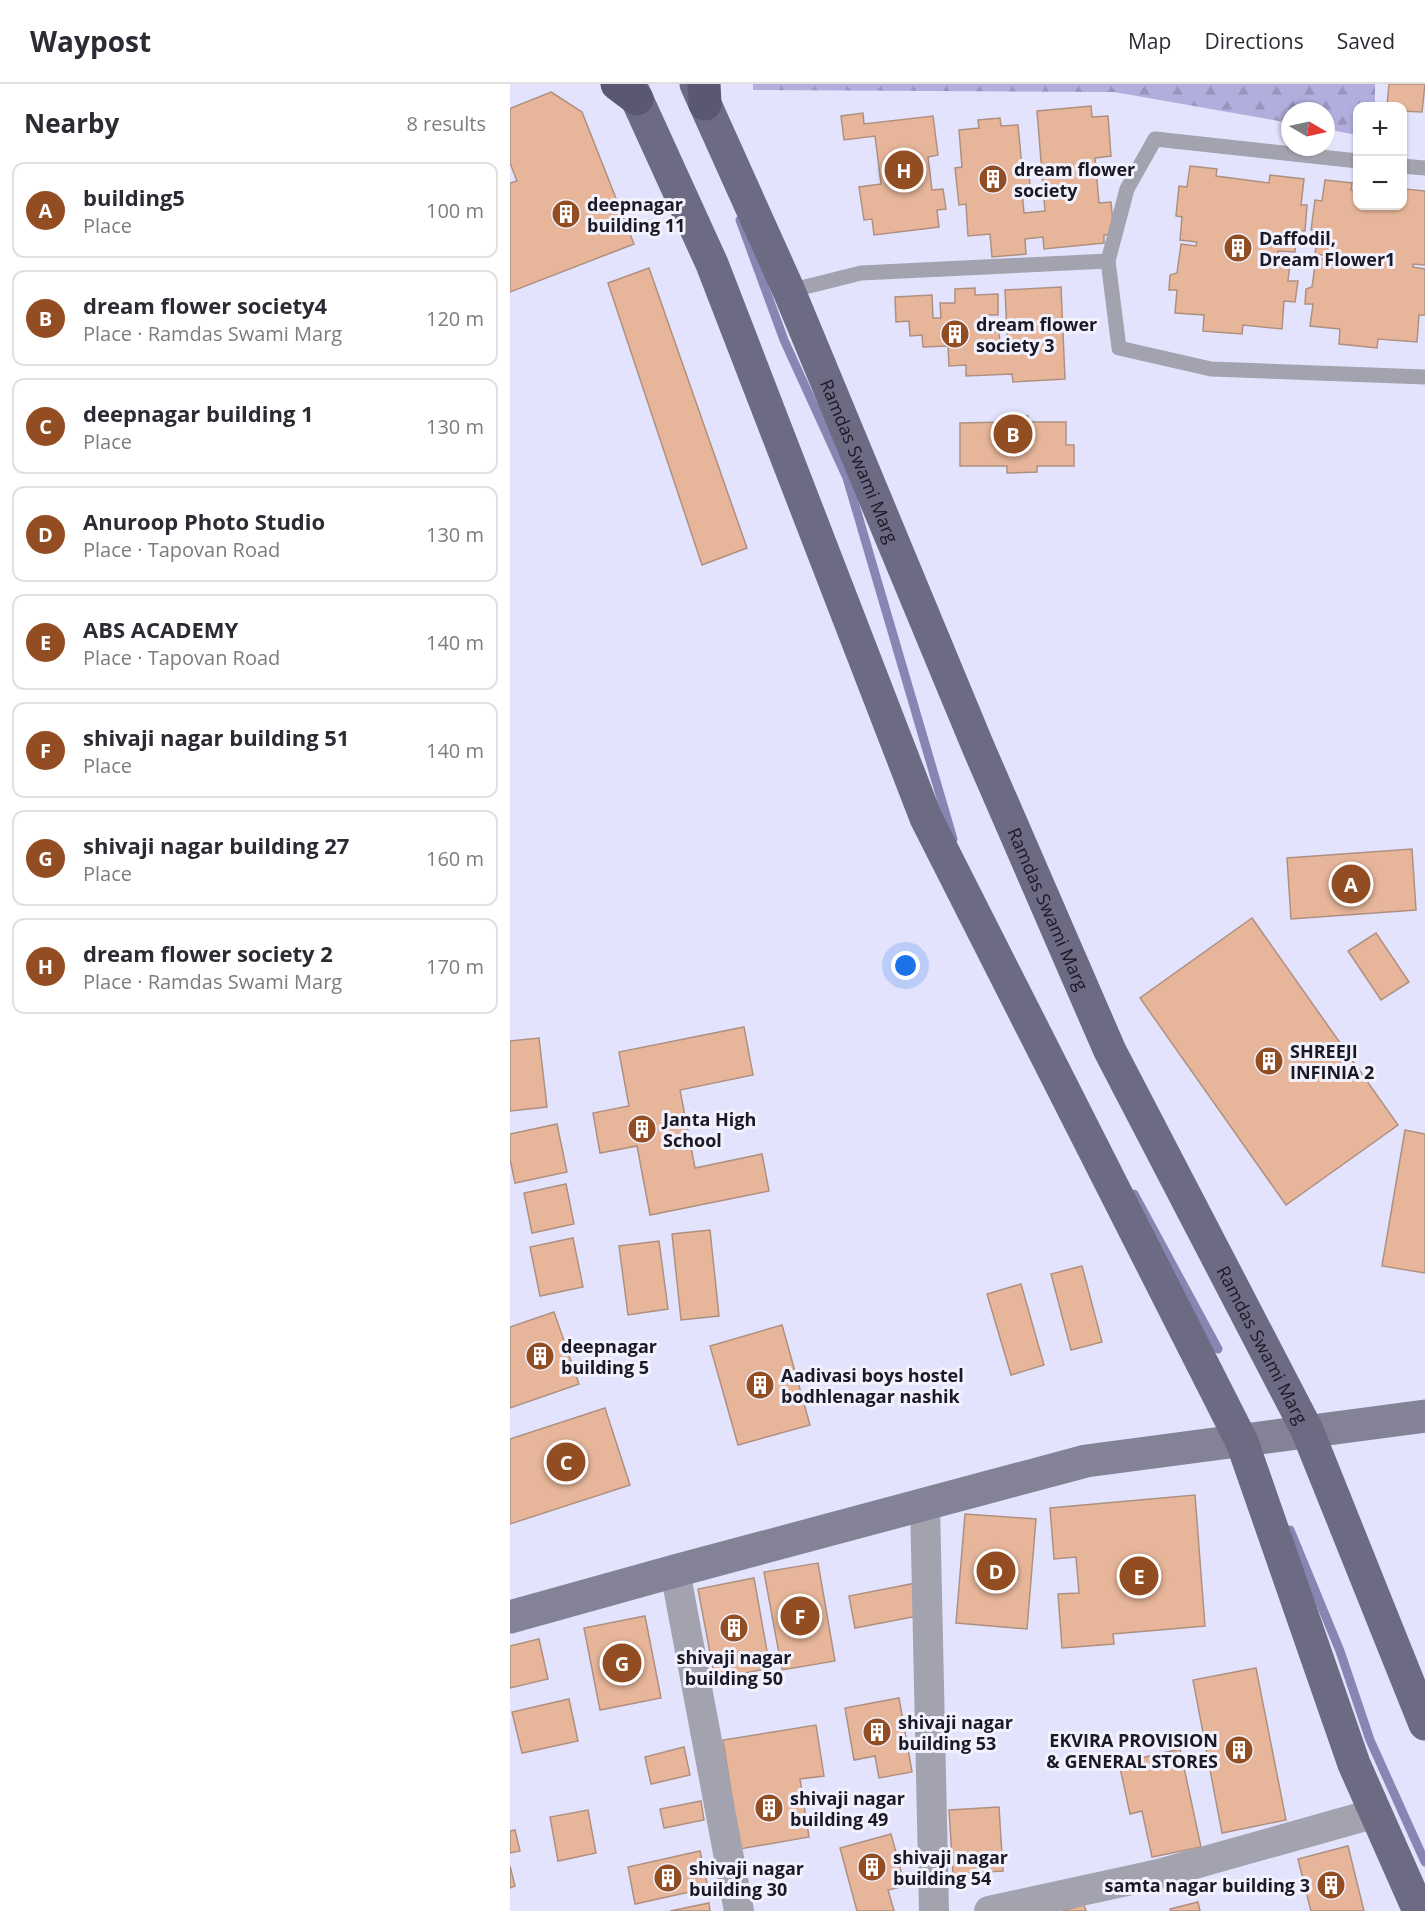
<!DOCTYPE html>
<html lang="en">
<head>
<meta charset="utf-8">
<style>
  :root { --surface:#fff; --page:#f2f2f3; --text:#2b2b33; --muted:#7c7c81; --line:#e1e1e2; --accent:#924d22 }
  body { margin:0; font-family:"Open Sans",sans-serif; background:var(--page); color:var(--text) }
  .controls { position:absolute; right:18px; top:18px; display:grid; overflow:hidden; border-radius:12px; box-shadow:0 2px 4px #0004 }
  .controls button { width:54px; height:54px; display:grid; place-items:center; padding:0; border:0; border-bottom:2px solid var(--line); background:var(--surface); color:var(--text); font:30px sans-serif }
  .compass { position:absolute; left:771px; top:18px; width:54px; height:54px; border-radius:50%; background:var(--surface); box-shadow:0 2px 4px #0004; rotate:99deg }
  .you { position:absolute; left:396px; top:882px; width:21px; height:21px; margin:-15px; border:4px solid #fff; border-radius:50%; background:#1a73e8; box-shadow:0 0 0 9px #1a73e833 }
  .badge { display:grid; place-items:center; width:39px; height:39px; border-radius:50%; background:var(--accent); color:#fff; font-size:20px; font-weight:700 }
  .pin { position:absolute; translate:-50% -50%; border:3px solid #fff; box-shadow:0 2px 6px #0006 }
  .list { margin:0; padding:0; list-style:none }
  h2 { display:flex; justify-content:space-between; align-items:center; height:78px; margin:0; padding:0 24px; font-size:26px }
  h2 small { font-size:20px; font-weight:400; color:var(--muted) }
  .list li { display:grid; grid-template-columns:39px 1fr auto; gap:18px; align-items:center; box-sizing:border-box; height:96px; margin:0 12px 12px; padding:0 12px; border:2px solid var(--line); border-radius:12px }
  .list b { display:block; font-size:22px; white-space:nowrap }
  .list p { margin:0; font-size:20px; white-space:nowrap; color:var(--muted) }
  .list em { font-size:20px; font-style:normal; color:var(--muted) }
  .map { position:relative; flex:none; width:915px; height:1827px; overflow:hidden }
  header { display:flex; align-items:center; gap:36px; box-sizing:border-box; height:84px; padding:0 30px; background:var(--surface); border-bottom:2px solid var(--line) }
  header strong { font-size:28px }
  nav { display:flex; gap:33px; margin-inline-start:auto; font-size:21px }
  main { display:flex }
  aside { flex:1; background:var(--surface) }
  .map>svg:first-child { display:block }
  .forest { fill:url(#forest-firs) }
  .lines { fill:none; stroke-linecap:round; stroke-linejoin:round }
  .stream { stroke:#8985b3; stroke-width:9 }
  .building { fill:#e7b69a; stroke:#af9080; stroke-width:1.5 }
  .lane { stroke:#a3a3b0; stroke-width:15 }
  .street { stroke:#a3a3b0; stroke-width:30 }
  .secondary { stroke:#838296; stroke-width:33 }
  .primary { stroke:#6d6b83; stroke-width:33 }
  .highway { stroke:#595772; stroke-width:33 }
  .labels { text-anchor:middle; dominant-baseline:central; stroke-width:6; stroke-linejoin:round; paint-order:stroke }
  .poi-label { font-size:18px; font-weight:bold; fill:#1a1924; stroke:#f2f1fe; text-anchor:start }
  .street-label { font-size:18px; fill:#1a1924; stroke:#f2f1fe }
</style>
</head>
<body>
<header>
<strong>Waypost</strong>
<nav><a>Map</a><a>Directions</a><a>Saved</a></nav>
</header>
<main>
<aside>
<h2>Nearby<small>8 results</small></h2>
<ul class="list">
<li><span class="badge">A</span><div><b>building5</b><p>Place</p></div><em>100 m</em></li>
<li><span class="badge">B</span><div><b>dream flower society4</b><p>Place · Ramdas Swami Marg</p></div><em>120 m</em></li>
<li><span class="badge">C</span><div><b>deepnagar building 1</b><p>Place</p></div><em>130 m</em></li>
<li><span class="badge">D</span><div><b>Anuroop Photo Studio</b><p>Place · Tapovan Road</p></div><em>130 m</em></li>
<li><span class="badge">E</span><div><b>ABS ACADEMY</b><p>Place · Tapovan Road</p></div><em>140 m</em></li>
<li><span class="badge">F</span><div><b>shivaji nagar building 51</b><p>Place</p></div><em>140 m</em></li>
<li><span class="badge">G</span><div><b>shivaji nagar building 27</b><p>Place</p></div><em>160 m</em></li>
<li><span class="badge">H</span><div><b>dream flower society 2</b><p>Place · Ramdas Swami Marg</p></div><em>170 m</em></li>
</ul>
</aside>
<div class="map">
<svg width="915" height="1827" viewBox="0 0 915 1827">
  <defs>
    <pattern id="forest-firs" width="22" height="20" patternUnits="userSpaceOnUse" patternTransform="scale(1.5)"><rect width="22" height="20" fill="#b1addd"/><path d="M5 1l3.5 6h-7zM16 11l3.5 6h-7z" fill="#9894be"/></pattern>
  </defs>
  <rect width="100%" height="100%" fill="#e4e3fd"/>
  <!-- forest -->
  <path class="forest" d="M243,0H865V22H848L847,51L816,45V27H780V39L604,8L243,6Z"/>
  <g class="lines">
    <!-- stream -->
    <g class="stream">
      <path d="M230,136L274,256L337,394L443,755"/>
      <path d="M624,1110L708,1265"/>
      <path d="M780,1446L830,1567L860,1656L915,1778"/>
    </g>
  </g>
  <!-- building -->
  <g class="building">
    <path d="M879,0H915L912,28L892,27V22H877Z"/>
    <path d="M41,8L72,28L124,160L0,208V99L7,97L0,79V27L1,24Z"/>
    <path d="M581,22L582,33L598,32L601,72L585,74L589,119L601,118L604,150L594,151V159L534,165L533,153L515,155L516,170L482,173L480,150L458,152L456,120L449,121L445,84L452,83L449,46L469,44L468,36L490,34L491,42L508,41L512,83H519L520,106L512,107L514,129L535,127L527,27Z"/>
    <path d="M353,29L354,40L423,32L428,71L418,73L422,106L433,105L436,125L427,126L429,143L364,151L362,135L354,136L349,103L371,100L365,52L334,56L331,32Z"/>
    <path d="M680,82L707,85L706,92L759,99L760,91L794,95L791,121H797L795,147L787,146L785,168L768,167V170L781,171L778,197H788L785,218L774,217L772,245L733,241L732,250L693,247L694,231L665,229L667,206H659L660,191L667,189L671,160L686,162L687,158L670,156L672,133L666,132L669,102L677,103Z"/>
    <path d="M815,96L842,99L841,106L848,107V122H892L895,105L915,107V181L903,180V183L915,185V231H909L907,258L868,255L867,264L829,260L830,245L800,242L803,220H795L796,205L802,203L806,174L821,176L822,172L805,170L808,146H801L805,116L812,117Z"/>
    <path d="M139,184L237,464L192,481L98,199Z"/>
    <path d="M551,203L555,295L503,298L502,290L456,292V281L439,282L438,262L413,263L412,251L400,252L399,237L386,238L385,213L422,211L423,234H431L430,219H445V205L465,204V211L488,210V231H474L475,248H489L491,270H498L495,206Z"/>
    <path d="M499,332H518V338H556V361H564V382H527V388L497,389V382H450V339L497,338Z"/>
    <path d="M902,765L906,826L781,835L777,774Z"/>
    <path d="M742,834L888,1041L776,1121L630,914Z"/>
    <path d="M866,849L899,898L871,916L838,867Z"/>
    <path d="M234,943L243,991L170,1006L185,1084L252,1070L259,1107L140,1131L127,1062L90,1069L83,1029L119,1022L109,968Z"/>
    <path d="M29,954L37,1023L0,1027V957Z"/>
    <path d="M47,1040L57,1088L5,1099L0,1075V1050Z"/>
    <path d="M895,1046L915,1050V1189L872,1182Z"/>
    <path d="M56,1100L64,1140L22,1149L14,1109Z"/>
    <path d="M200,1146L209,1232L171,1236L162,1150Z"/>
    <path d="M63,1154L73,1203L30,1212L20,1163Z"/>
    <path d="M149,1157L158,1225L118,1231L109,1162Z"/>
    <path d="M572,1182L592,1258L561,1266L541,1190Z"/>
    <path d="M511,1200L534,1281L501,1291L477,1210Z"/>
    <path d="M44,1228L69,1300L0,1324V1243Z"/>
    <path d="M272,1241L300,1341L228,1361L200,1262Z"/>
    <path d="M95,1324L120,1401L0,1440V1355Z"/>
    <path d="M685,1411L695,1542L603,1550L604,1560L552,1564L548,1510L569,1509L566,1473L544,1475L540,1424Z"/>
    <path d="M455,1430L526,1435L517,1545L446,1539Z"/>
    <path d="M308,1479L325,1577L272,1586L254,1488Z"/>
    <path d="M244,1494L260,1584L205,1595L188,1505Z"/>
    <path d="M406,1499L413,1531L345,1544L339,1512Z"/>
    <path d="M135,1532L151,1614L90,1626L74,1544Z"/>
    <path d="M29,1555L38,1595L0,1604V1562Z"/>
    <path d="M746,1584L776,1736L712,1749L683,1596Z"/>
    <path d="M389,1614L402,1688L369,1694L365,1672L344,1676L335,1624Z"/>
    <path d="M59,1615L68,1657L12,1669L2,1628Z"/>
    <path d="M306,1641L314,1692L290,1695L299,1753L230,1765L213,1656Z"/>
    <path d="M174,1663L180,1691L141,1700L135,1673Z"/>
    <path d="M670,1665L691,1763L642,1773L632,1727L620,1730L609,1679Z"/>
    <path d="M191,1717L194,1736L154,1744L150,1725Z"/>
    <path d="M489,1723L493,1787L443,1790L439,1726Z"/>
    <path d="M78,1726L86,1769L48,1777L40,1733Z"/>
    <path d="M5,1746L10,1767L0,1769V1747Z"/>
    <path d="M381,1750L395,1802L378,1806L384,1827H347L330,1764Z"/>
    <path d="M838,1762L854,1827H801L788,1775Z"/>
    <path d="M190,1767L198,1804L125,1820L118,1783Z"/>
    <path d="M0,1782L5,1802L0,1804Z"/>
    <path d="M688,1818L690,1827H661L660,1825Z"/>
    <path d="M199,1819L200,1827H160Z"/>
    <path d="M574,1821L576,1827H552Z"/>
  </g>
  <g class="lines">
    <!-- lane -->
    <g class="lane">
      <path d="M848,77L645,55L617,105L598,177L609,264L701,285L915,293"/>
      <path d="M892,82L915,84"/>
      <path d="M279,207L351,189L598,177"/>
    </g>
    <!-- street -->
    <g class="street">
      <path d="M415,1420L424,1827"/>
      <path d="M165,1487L229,1827"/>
      <path d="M479,1827L649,1790L866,1729"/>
    </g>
    <!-- secondary -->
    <path class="secondary" d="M0,1533L165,1487L576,1377L915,1332"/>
    <!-- primary -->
    <g class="primary">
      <path d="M120,0L202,180L416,734L732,1358L844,1680L909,1827"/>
      <path id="s1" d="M186,0L279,207L469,665L600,967L797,1346L915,1640"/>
    </g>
    <!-- highway -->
    <g class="highway">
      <path d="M107,0L127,15"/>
      <path d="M194,0L195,20"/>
    </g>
  </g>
  <!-- icons -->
  <defs>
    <g id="building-disc" transform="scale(1.5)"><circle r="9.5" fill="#924d22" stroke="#f2f1fe"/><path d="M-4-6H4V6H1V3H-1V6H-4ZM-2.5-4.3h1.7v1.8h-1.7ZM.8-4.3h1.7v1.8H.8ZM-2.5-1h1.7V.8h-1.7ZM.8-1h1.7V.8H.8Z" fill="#fff"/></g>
  </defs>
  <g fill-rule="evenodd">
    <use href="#building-disc" x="483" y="95"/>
    <use href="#building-disc" x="56" y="130"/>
    <use href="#building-disc" x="728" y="164"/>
    <use href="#building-disc" x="445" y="250"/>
    <use href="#building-disc" x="759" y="977"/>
    <use href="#building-disc" x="132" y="1045"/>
    <use href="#building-disc" x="30" y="1272"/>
    <use href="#building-disc" x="250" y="1301"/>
    <use href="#building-disc" x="224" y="1544"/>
    <use href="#building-disc" x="367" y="1648"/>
    <use href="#building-disc" x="729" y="1666"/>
    <use href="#building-disc" x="259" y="1724"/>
    <use href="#building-disc" x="362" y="1783"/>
    <use href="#building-disc" x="158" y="1794"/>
    <use href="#building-disc" x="821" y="1801"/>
  </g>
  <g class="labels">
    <!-- poi labels -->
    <g class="poi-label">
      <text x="504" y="85">dream flower<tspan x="504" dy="21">society</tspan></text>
      <text x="77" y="120">deepnagar<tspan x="77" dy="21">building 11</tspan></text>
      <text x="749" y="154">Daffodil,<tspan x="749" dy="21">Dream Flower1</tspan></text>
      <text x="466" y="240">dream flower<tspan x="466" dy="21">society 3</tspan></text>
      <text x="780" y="967">SHREEJI<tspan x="780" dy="21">INFINIA 2</tspan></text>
      <text x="153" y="1035">Janta High<tspan x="153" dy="21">School</tspan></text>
      <text x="51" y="1262">deepnagar<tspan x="51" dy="21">building 5</tspan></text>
      <text x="271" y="1291">Aadivasi boys hostel<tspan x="271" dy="21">bodhlenagar nashik</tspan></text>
      <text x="224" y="1573" text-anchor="middle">shivaji nagar<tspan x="224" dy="21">building 50</tspan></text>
      <text x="388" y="1638">shivaji nagar<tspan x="388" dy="21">building 53</tspan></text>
      <text x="708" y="1656" text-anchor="end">EKVIRA PROVISION<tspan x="708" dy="21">&amp; GENERAL STORES</tspan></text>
      <text x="280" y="1714">shivaji nagar<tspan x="280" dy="21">building 49</tspan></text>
      <text x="383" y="1773">shivaji nagar<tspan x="383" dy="21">building 54</tspan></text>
      <text x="179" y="1784">shivaji nagar<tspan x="179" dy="21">building 30</tspan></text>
      <text x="800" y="1801" text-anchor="end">samta nagar building 3</text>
    </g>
    <!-- street labels -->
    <g class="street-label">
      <text stroke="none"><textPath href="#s1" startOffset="411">Ramdas Swami Marg</textPath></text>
      <text stroke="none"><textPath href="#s1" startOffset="897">Ramdas Swami Marg</textPath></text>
      <text stroke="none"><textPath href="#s1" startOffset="1383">Ramdas Swami Marg</textPath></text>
    </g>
  </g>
</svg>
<div class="controls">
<button>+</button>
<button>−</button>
</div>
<svg class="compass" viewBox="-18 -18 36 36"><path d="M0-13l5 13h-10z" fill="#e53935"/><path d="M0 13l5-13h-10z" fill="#7c7c81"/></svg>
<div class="you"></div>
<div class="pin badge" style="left:841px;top:800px">A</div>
<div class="pin badge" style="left:503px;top:350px">B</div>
<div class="pin badge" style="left:56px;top:1378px">C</div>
<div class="pin badge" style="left:486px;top:1487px">D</div>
<div class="pin badge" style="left:629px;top:1492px">E</div>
<div class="pin badge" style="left:290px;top:1532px">F</div>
<div class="pin badge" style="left:112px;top:1579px">G</div>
<div class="pin badge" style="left:394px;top:86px">H</div>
</div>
</main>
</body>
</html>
